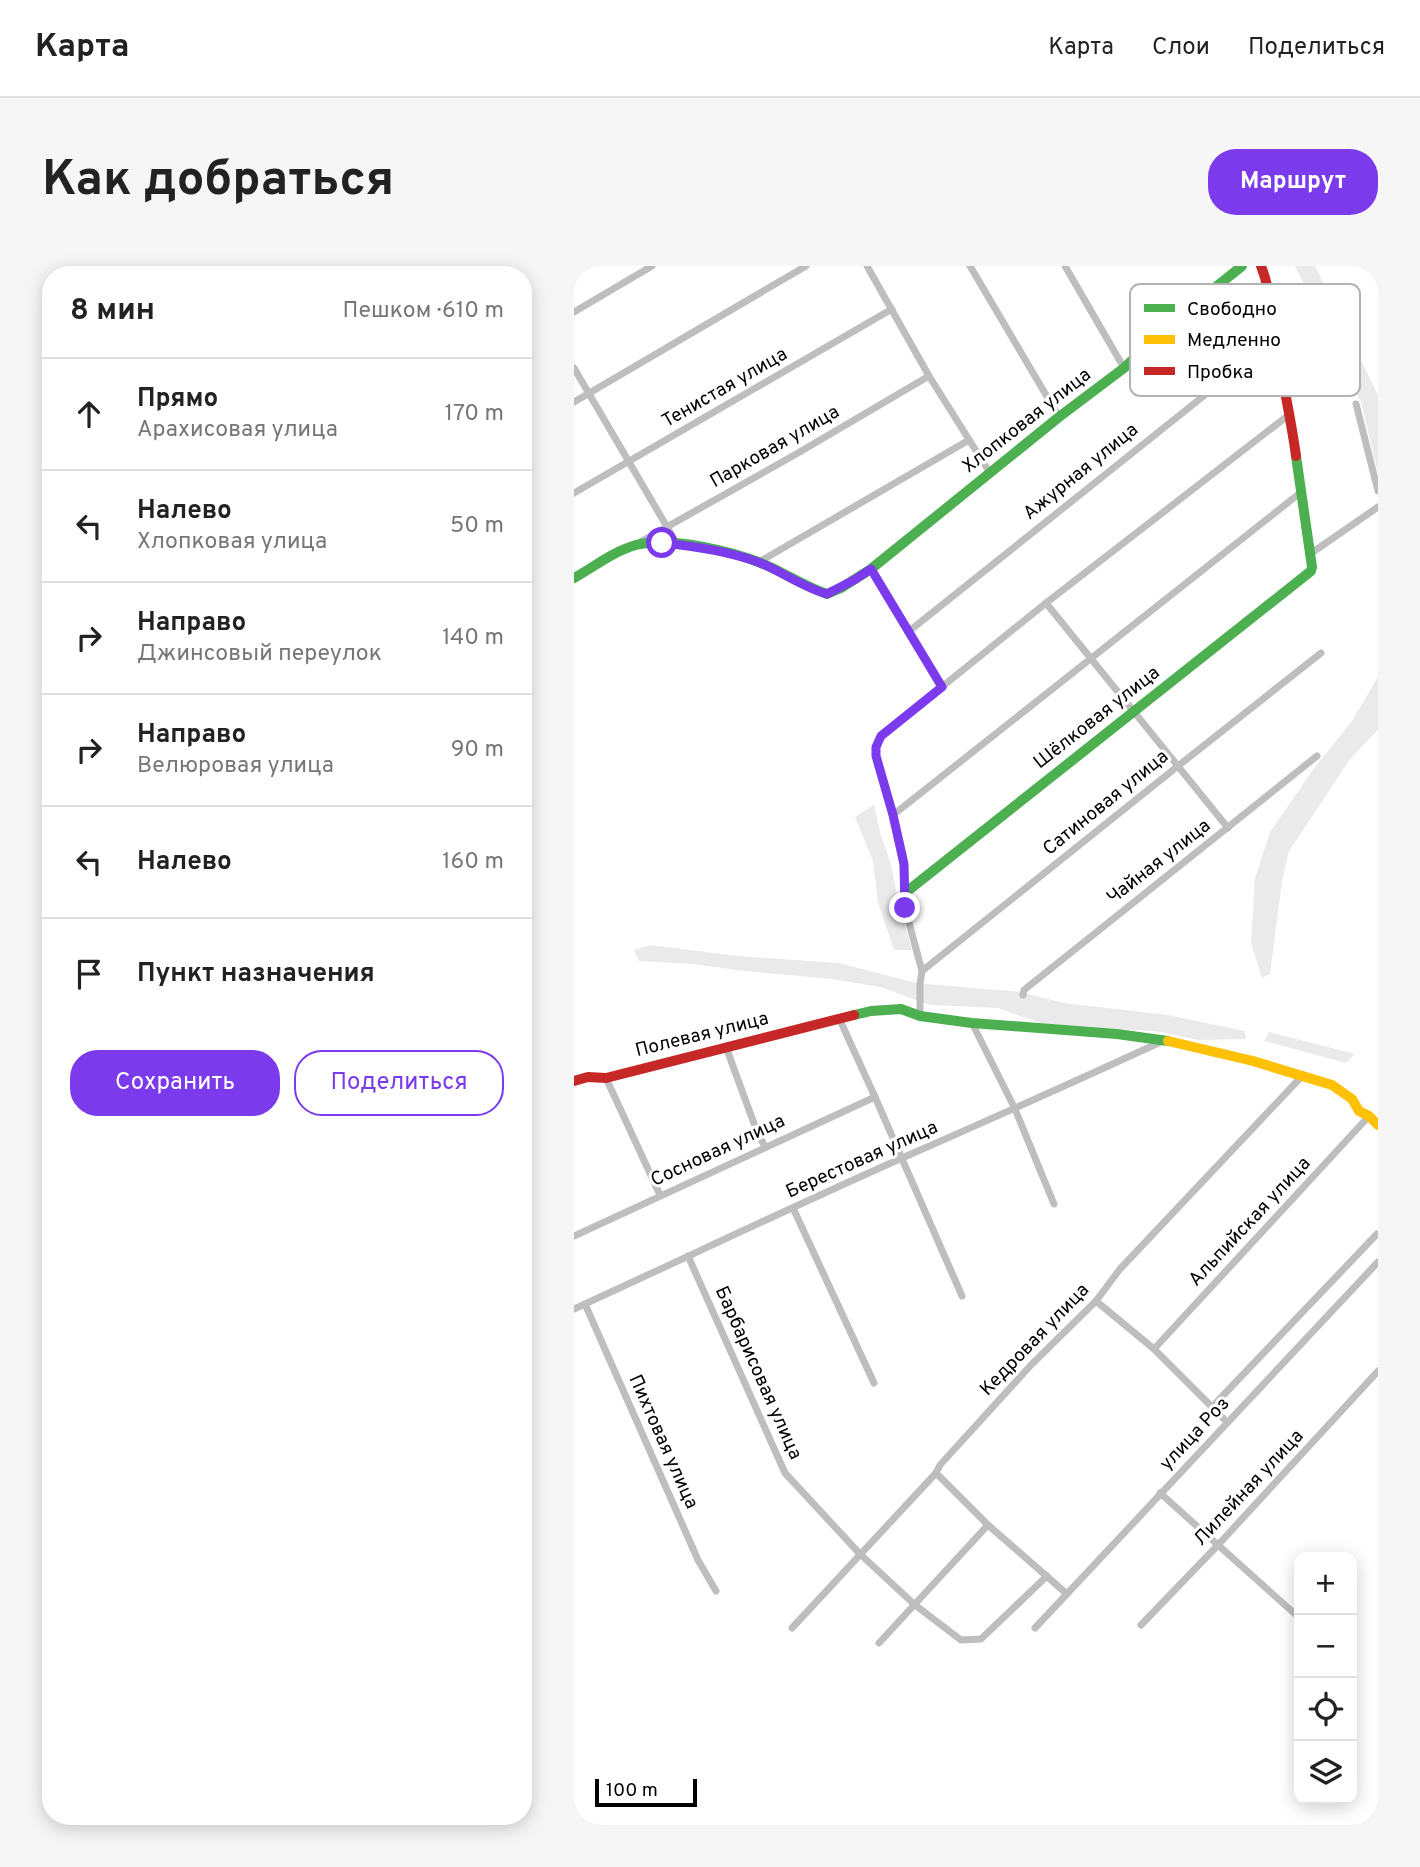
<!DOCTYPE html>
<html lang="ru">
<head>
<meta charset="utf-8">
<style>
  :root { --surface:#fff; --page:#f6f6f6; --text:#222; --muted:#767676; --line:#e0e0e0; --accent:#7c3aed }
  body { margin:0; font-family:Overpass,sans-serif; background:var(--page); color:var(--text) }
  .controls { position:absolute; right:21px; bottom:21px; display:grid; overflow:hidden; border-radius:14px; box-shadow:0 4px 18px #0003 }
  .controls button { width:63px; height:63px; display:grid; place-items:center; padding:0; border:0; border-bottom:2px solid var(--line); background:var(--surface); color:var(--text); font:35px sans-serif }
  .scale { position:absolute; left:21px; bottom:18px; width:102px; box-sizing:border-box; padding-left:7px; border:4px solid #000; border-top:0; font-size:19px; line-height:24px; white-space:nowrap; color:#000; -webkit-text-stroke:5px #fff; paint-order:stroke }
  .stop { position:absolute; width:21px; height:21px; margin:-16px; border:5px solid #7c3aed; border-radius:50%; background:#fff }
  .stop.end { background:#7c3aed; border-color:#fff; box-shadow:0 2px 7px #0008 }
  .list { margin:0; padding:0; list-style:none }
  h2 { display:flex; justify-content:space-between; align-items:center; height:91px; margin:0; padding:0 28px; font-size:30px }
  h2 small { font-size:23px; font-weight:400; color:var(--muted) }
  .list li { display:grid; grid-template-columns:46px 1fr auto; gap:21px; align-items:center; box-sizing:border-box; height:112px; padding:0 28px; border-top:2px solid var(--line) }
  .list b { display:block; font-size:26px; white-space:nowrap }
  .list p { margin:0; font-size:23px; white-space:nowrap; color:var(--muted) }
  .list em { font-size:23px; font-style:normal; color:var(--muted) }
  .actions { display:flex; gap:14px; padding:21px 28px }
  .actions a { flex:1; padding:16px 0; border:2px solid var(--accent); border-radius:28px; text-align:center; font-size:24px; color:var(--accent) }
  .actions .main { background:var(--accent); color:#fff }
  .icon { flex:none; width:38px; height:38px; fill:none; stroke:currentColor; stroke-width:2; stroke-linecap:round; stroke-linejoin:round }
  .map { position:relative; flex:none; width:804px; height:1559px; overflow:hidden; border-radius:28px }
  header { display:flex; align-items:center; gap:42px; box-sizing:border-box; height:98px; padding:0 35px; background:var(--surface); border-bottom:2px solid var(--line) }
  header strong { font-size:33px }
  nav { display:flex; gap:38px; margin-inline-start:auto; font-size:24px }
  .intro { display:flex; align-items:center; justify-content:space-between; box-sizing:border-box; height:168px; padding:0 42px }
  h1 { margin:0; font-size:49px }
  .button { padding:18px 32px; border-radius:28px; background:var(--accent); color:#fff; font-size:24px; font-weight:700 }
  main { display:flex; gap:42px; padding:0 42px }
  aside { flex:1; background:var(--surface); border-radius:28px; box-shadow:0 4px 18px #0003 }
  .map>svg:first-child { display:block }
  .green { fill:#eaeaea }
  .lines { fill:none; stroke-linecap:round; stroke-linejoin:round }
  .street { stroke:#bebebe; stroke-width:7 }
  .fast { stroke:#4caf50; stroke-width:10 }
  .slow { stroke:#ffc107; stroke-width:10 }
  .jam { stroke:#c62828; stroke-width:10 }
  .route { stroke:#7c3aed; stroke-width:9 }
  .labels { text-anchor:middle; dominant-baseline:central; stroke-width:6; stroke-linejoin:round; paint-order:stroke }
  .street-label { font-size:19px; fill:#000; stroke:#fff }
  .key { fill:#fff; stroke:#b2b2b2; stroke-width:2 }
  .key-label { font-size:19px; fill:#000 }
</style>
</head>
<body>
<header>
<strong>Карта</strong>
<nav><a>Карта</a><a>Слои</a><a>Поделиться</a></nav>
</header>
<div class="intro"><h1>Как добраться</h1><a class="button">Маршрут</a></div>
<main>
<aside>
<h2>8 мин<small>Пешком · 610 m</small></h2>
<ul class="list">
<li><svg class="icon" aria-label="ahead" viewBox="0 0 24 24"><path d="M12 20V5M6 11l6-6 6 6"/></svg><div><b>Прямо</b><p>Арахисовая улица</p></div><em>170 m</em></li>
<li><svg class="icon" aria-label="left" viewBox="0 0 24 24"><path d="M17 20v-9H6M10 6l-5 5 5 5"/></svg><div><b>Налево</b><p>Хлопковая улица</p></div><em>50 m</em></li>
<li><svg class="icon" aria-label="right" viewBox="0 0 24 24"><path d="M7 20v-9h11M14 6l5 5-5 5"/></svg><div><b>Направо</b><p>Джинсовый переулок</p></div><em>140 m</em></li>
<li><svg class="icon" aria-label="right" viewBox="0 0 24 24"><path d="M7 20v-9h11M14 6l5 5-5 5"/></svg><div><b>Направо</b><p>Велюровая улица</p></div><em>90 m</em></li>
<li><svg class="icon" aria-label="left" viewBox="0 0 24 24"><path d="M17 20v-9H6M10 6l-5 5 5 5"/></svg><div><b>Налево</b></div><em>160 m</em></li>
<li><svg class="icon" aria-label="arrive" viewBox="0 0 24 24"><path d="M6 21V4h12l-3 4 3 4H6"/></svg><div><b>Пункт назначения</b></div></li>
</ul>
<div class="actions"><a class="main">Сохранить</a><a>Поделиться</a></div>
</aside>
<div class="map">
<svg width="804" height="1559" viewBox="0 0 804 1559">
  <rect width="100%" height="100%" fill="#fff"/>
  <!-- green -->
  <g class="green">
    <path d="M721,0H741L804,129V207L787,136Z"/>
    <path d="M804,411V464L776,493L715,585L708,615L696,708L688,712L677,677L681,612L696,566L741,501L778,455Z"/>
    <path d="M300,539L306,566L317,599L326,643L338,684H320L304,637L299,595L281,551Z"/>
    <path d="M76,679L164,690L265,697L342,717L446,726L490,737L594,749L671,765L672,773L624,774L588,766L466,757L424,742L356,739L306,721L258,713L170,705L118,698L65,695L60,684Z"/>
    <path d="M695,766L781,788L772,797L690,775Z"/>
  </g>
  <g class="lines">
    <!-- street -->
    <g class="street">
      <path d="M293,0L355,110L416,207"/>
      <path d="M396,0L485,151"/>
      <path d="M491,0L550,102"/>
      <path d="M0,46L78,0"/>
      <path d="M0,102L103,278"/>
      <path d="M0,136L232,0"/>
      <path d="M782,138L804,225"/>
      <path d="M0,227L318,43"/>
      <path d="M68,275L224,187L355,110"/>
      <path d="M736,288L804,241"/>
      <path d="M185,296L395,174"/>
      <path d="M297,303L368,421"/>
      <path d="M472,337L654,562"/>
      <path d="M334,366L701,73"/>
      <path d="M319,549L726,227"/>
      <path d="M348,705L331,642L329,598L319,549L302,490V481L307,470L472,337L716,148"/>
      <path d="M449,729L450,724L743,490"/>
      <path d="M346,750V718L348,705L604,500L747,387"/>
      <path d="M265,752L301,831L388,1030"/>
      <path d="M398,757L441,843L480,938"/>
      <path d="M152,781L182,863L191,881"/>
      <path d="M32,812L86,929"/>
      <path d="M219,942L300,1117"/>
      <path d="M0,970L301,831"/>
      <path d="M114,990L211,1207L286,1288L341,1339L387,1374L407,1373L473,1310"/>
      <path d="M522,1035L580,1083L653,1156"/>
      <path d="M11,1038L124,1294L142,1325"/>
      <path d="M0,1043C109,993 218,941 328,892C415,854 502,815 589,775"/>
      <path d="M580,1083L795,850"/>
      <path d="M638,1141L803,968"/>
      <path d="M362,1207L414,1259L493,1328"/>
      <path d="M586,1227L721,1348"/>
      <path d="M567,1359L644,1279L804,1105"/>
      <path d="M218,1362L362,1207L366,1199L457,1099L522,1035L546,1003L729,809"/>
      <path d="M461,1362L804,996"/>
      <path d="M305,1377L414,1259"/>
    </g>
    <!-- fast -->
    <g class="fast">
      <path d="M0,312C20,301 40,285 62,279C96,270 163,286 194,300C214,309 232,321 253,328L267,322L297,303L485,151L550,102L607,49L668,0"/>
      <path d="M331,627L737,305L738,301L722,190"/>
      <path d="M280,749L297,745L327,743L346,750L398,757L543,768L594,775"/>
    </g>
    <!-- slow -->
    <path class="slow" d="M594,775L679,795L758,819L778,833L785,845L795,850L804,859"/>
    <!-- jam -->
    <g class="jam">
      <path d="M687,0C697,25 697,50 702,76C708,114 717,152 722,190"/>
      <path d="M0,815L14,811L32,812L280,749"/>
    </g>
  </g>
  <g class="lines">
    <!-- route -->
    <path class="route" d="M88,277C120,280 153,285 184,296C207,305 228,321 253,328L280,314L297,303L368,421L307,470L302,481V490L319,549L330,598L331,642"/>
  </g>
  <g class="labels">
    <!-- street labels -->
    <g class="street-label">
      <text transform="translate(151 122) rotate(-30)">Тенистая улица</text>
      <text transform="translate(453 155) rotate(-38)">Хлопковая улица</text>
      <text transform="translate(201 181) rotate(-30)">Парковая улица</text>
      <text transform="translate(507 206) rotate(-39)">Ажурная улица</text>
      <text transform="translate(523 452) rotate(-38)">Шёлковая улица</text>
      <text transform="translate(532 537) rotate(-39)">Сатиновая улица</text>
      <text transform="translate(585 596) rotate(-38)">Чайная улица</text>
      <text transform="translate(128 769) rotate(-14)">Полевая улица</text>
      <text transform="translate(144 885) rotate(-25)">Сосновая улица</text>
      <text transform="translate(288 894) rotate(-24)">Берестовая улица</text>
      <text transform="translate(676 956) rotate(-47)">Альпийская улица</text>
      <text transform="translate(461 1074) rotate(-46)">Кедровая улица</text>
      <text transform="translate(184 1107) rotate(66)">Барбарисовая улица</text>
      <text transform="translate(621 1168) rotate(-47)">улица Роз</text>
      <text transform="translate(89 1176) rotate(66)">Пихтовая улица</text>
      <text transform="translate(675 1222) rotate(-47)">Лилейная улица</text>
    </g>
  </g>
  <!-- legend -->
  <rect x="556" y="18" width="230" height="112" rx="10" class="key"/>
  <rect x="570" y="38" width="31" height="8" fill="#4caf50"/>
  <rect x="570" y="69" width="31" height="9" fill="#ffc107"/>
  <rect x="570" y="101" width="31" height="8" fill="#c62828"/>
  <g class="key-label">
    <text x="613" y="49">Свободно</text>
    <text x="613" y="80">Медленно</text>
    <text x="613" y="112">Пробка</text>
  </g>
</svg>
<div class="controls">
<button>+</button>
<button>−</button>
<button><svg class="icon" aria-label="locate" viewBox="0 0 24 24"><circle cx="12" cy="12" r="6"/><path d="M12 2v4M12 18v4M2 12h4M18 12h4"/></svg></button>
<button><svg class="icon" aria-label="layers" viewBox="0 0 24 24"><path d="M12 4l9 5-9 5-9-5zM3 14l9 5 9-5"/></svg></button>
</div>
<div class="scale">100 m</div>
<div class="stop" style="left:88px;top:277px"></div>
<div class="stop end" style="left:331px;top:642px"></div>
</div>
</main>
</body>
</html>
